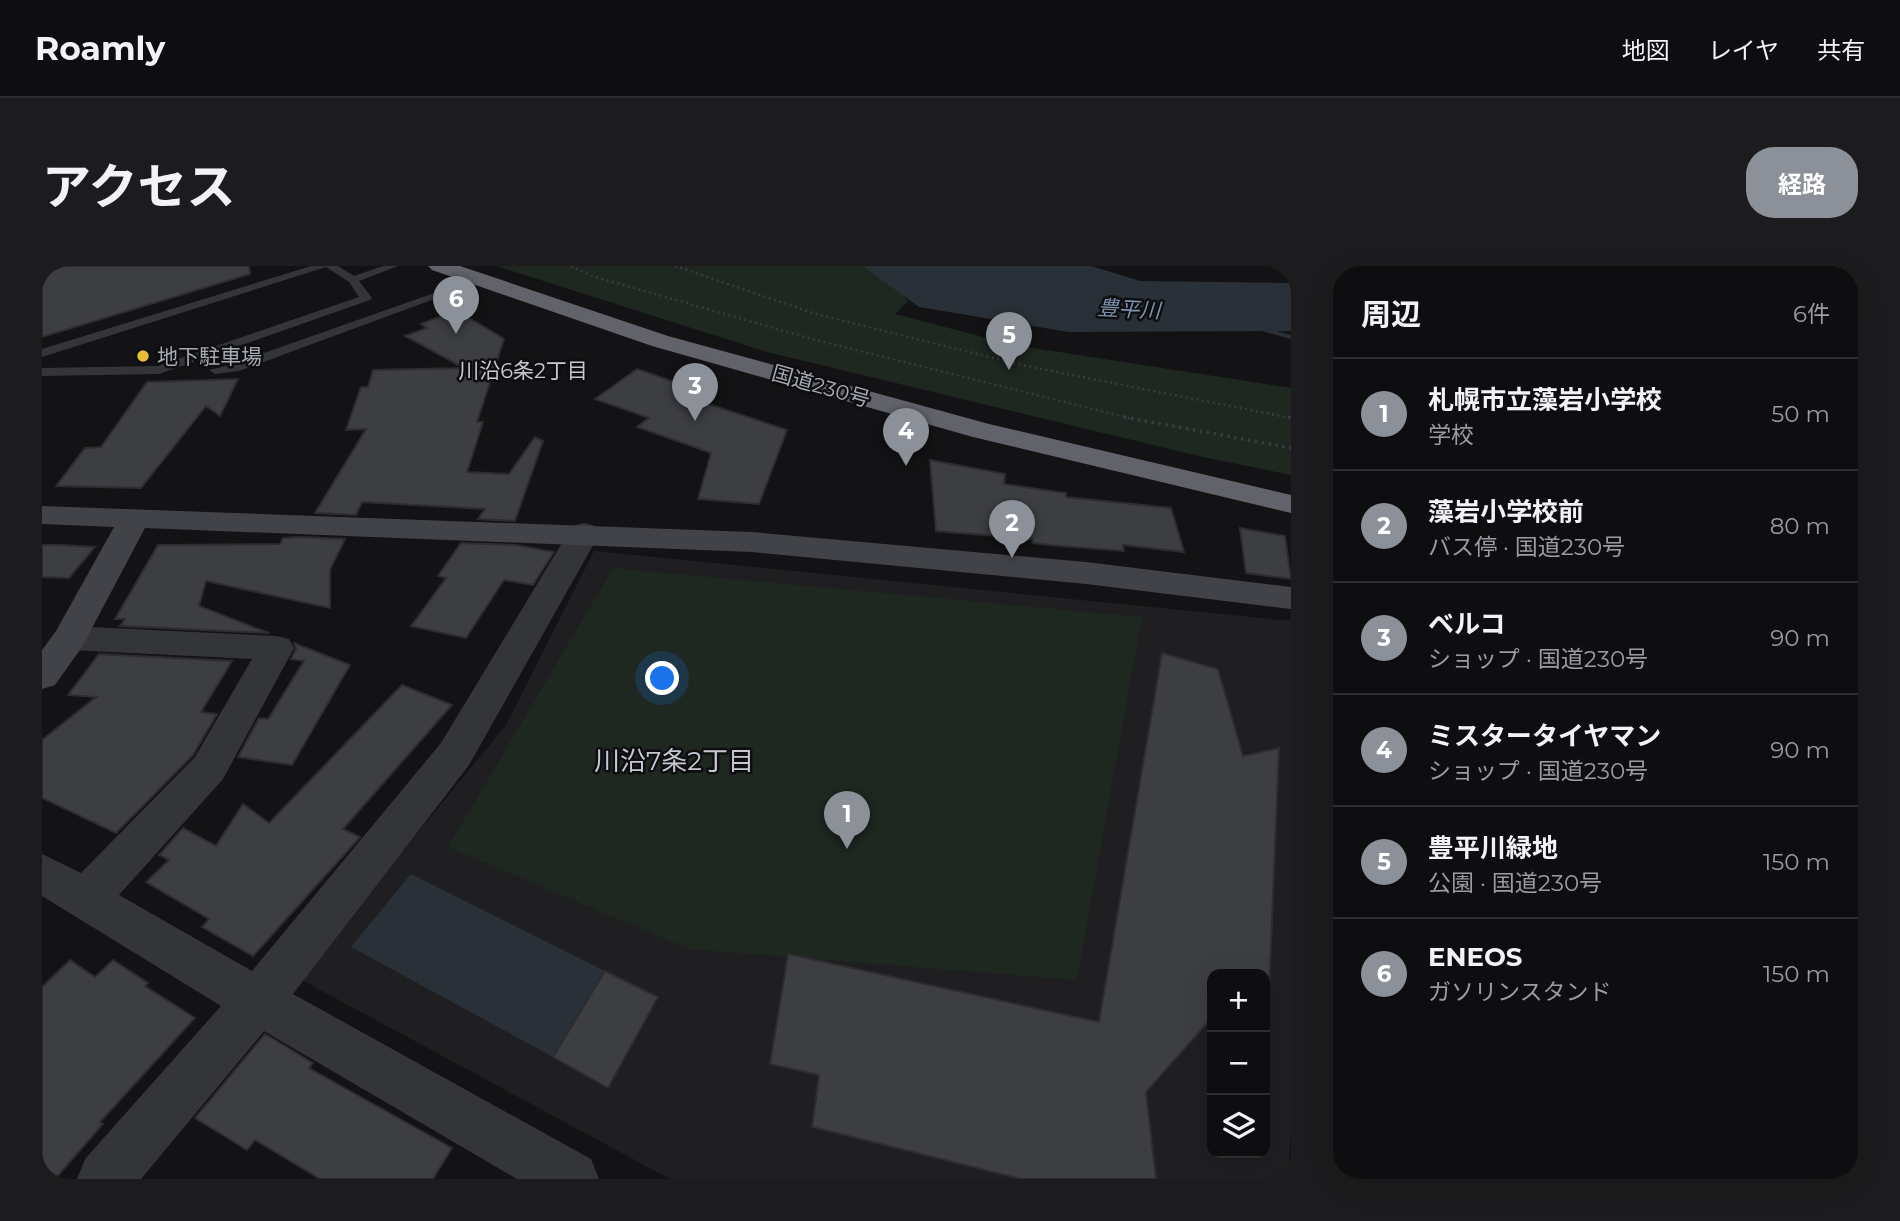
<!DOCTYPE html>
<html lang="ja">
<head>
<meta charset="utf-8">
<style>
  :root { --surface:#0e0e10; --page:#1c1c1e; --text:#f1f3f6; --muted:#9b9c9f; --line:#2e2e30; --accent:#8c9099 }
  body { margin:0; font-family:Montserrat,"Noto Sans JP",sans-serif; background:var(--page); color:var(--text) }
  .controls { position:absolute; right:21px; bottom:21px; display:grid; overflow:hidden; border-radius:14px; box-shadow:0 7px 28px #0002 }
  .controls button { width:63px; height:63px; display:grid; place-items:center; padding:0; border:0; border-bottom:2px solid var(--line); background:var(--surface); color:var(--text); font:35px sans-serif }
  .you { position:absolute; left:621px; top:413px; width:24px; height:24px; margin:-18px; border:5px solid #fff; border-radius:50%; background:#1a73e8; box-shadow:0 0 0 10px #1a73e833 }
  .badge { display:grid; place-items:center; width:46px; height:46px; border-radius:50%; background:var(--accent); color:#fff; font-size:23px; font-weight:700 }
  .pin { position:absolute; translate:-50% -58px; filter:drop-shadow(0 2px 4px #0008) }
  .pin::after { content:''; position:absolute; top:37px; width:24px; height:21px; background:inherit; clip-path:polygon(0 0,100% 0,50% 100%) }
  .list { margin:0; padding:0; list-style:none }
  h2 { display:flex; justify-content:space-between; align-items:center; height:91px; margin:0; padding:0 28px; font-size:30px }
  h2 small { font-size:23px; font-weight:400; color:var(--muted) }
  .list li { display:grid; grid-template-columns:46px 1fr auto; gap:21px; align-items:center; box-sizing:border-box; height:112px; padding:0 28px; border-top:2px solid var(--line) }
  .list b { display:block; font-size:26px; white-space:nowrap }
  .list p { margin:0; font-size:23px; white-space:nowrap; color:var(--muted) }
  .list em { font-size:23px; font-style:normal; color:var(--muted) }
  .icon { flex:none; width:38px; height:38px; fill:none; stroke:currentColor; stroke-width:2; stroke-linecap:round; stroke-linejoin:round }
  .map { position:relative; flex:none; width:1249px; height:913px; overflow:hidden; border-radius:28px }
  header { display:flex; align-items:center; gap:42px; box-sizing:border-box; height:98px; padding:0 35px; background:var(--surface); border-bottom:2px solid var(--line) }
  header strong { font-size:33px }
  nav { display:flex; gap:38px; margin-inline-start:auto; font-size:24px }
  .intro { display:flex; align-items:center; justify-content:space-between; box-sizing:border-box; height:168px; padding:0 42px }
  h1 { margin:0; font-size:49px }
  .button { padding:18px 32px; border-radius:28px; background:var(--accent); color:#fff; font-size:24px; font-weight:700 }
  main { display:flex; gap:42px; padding:0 42px }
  aside { flex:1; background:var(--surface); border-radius:28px; box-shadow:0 7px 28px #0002 }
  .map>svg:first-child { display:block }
  .built { fill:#1f1f22; fill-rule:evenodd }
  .green { fill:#1f2721 }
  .water { fill:#2a3038 }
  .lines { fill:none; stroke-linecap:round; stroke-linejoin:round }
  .stream { fill:#2a3038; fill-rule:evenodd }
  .building { fill:#3d3e42; stroke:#2d2d30; stroke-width:2 }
  .path-far1 { stroke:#3a3b40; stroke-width:2.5; stroke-dasharray:2 3.5; stroke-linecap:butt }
  .path { stroke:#3a3b40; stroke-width:3.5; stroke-dasharray:2.5 4.5; stroke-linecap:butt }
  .lane { fill:#343539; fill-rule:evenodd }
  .street { fill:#343539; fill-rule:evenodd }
  .secondary { fill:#424349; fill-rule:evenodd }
  .highway { fill:#61626a; fill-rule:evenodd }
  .poi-dot { fill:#e8bc38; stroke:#0e0e10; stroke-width:2.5 }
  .labels { text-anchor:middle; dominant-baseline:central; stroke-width:5; stroke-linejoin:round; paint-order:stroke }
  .far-water-label { font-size:21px; font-style:italic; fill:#7e93ae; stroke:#0e0e10 }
  .far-poi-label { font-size:21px; fill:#a5a9b4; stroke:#0e0e10; text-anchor:start }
  .far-neighbourhood-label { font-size:21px; fill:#c6c8d1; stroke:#0e0e10 }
  .far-street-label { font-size:21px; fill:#a5a9b4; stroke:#0e0e10 }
  .neighbourhood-label { font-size:26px; fill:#c6c8d1; stroke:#0e0e10 }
</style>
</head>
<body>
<header>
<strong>Roamly</strong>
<nav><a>地図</a><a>レイヤ</a><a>共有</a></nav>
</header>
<div class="intro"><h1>アクセス</h1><a class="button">経路</a></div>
<main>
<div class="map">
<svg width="1249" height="913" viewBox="0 0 1249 913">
  <rect width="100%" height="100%" fill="#131315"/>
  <!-- built -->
  <path class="built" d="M552,285L1249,355V866L1246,913H628L256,712L464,459ZM1170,708H1223V887H1170Z"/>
  <!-- green -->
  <g class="green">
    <path d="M454,0H835L866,35L853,48L972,79L1249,122V209L1161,191L725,86Z"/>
    <path d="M571,302L1100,351L1035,714L647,683L406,581Z"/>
  </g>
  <!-- water -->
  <g class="water">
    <path d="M821,0H1049L1098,15L1249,17V65L1027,66L877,41Z"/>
    <path d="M369,608L563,705L511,791L309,681Z"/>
  </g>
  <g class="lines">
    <!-- stream -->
    <path class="stream" d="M1213,59L1249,69V73L1213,63Z"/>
  </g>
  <!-- building -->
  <g class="building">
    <path d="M0,0H207L208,8L0,71Z"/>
    <path d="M414,44L462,73L435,156H441L425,206L467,208L493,171L501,175L473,255L436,253L443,243L320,236L314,249L273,247L324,163L304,164L319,121H326L331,104L422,102L363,70L385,62L379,58Z"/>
    <path d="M595,103L670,129L660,136L745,164L717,238L656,233L669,187L595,161L607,152L553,133Z"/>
    <path d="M196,113L178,150L164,140L99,222L14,220L43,182L59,181L105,116Z"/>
    <path d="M888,194L963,208L962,218L1024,227V231L1129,242L1142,286L1081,279L1082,285L1018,280L991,277L990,273L894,265Z"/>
    <path d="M1198,262L1243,270L1249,313L1204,307Z"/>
    <path d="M259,271L303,273L288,304V342L164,315L157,340L227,367L78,360L83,353H73L116,279L238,278L241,272Z"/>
    <path d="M419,277L473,279L512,286L491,319L462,314L424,372L369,360L404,312L396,310Z"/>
    <path d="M0,279H19L53,281L27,312L0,311Z"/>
    <path d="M252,377L308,399L250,499L196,491L217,452L226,453L262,395L249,393L254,383Z"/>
    <path d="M1120,387L1176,403L1201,490L1237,482L1225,778L1223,708H1170V756L1167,755L1104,826L1114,913H979L770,861L777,809L728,798L746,688L1057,756Z"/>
    <path d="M57,388L190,395L159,446L175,448L151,489L74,567L0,532V474L54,431L26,429Z"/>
    <path d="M360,419L410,439L301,563L318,571L211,690L160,661L167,653L104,616L127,594L117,589L141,562L174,580L201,538L227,557Z"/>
    <path d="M28,694L53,711L71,694L106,717L103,720L153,752L58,856L61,858L13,913H0V721Z"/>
    <path d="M563,705L616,731L566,822L511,791Z"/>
    <path d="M223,768L271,797L267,802L410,882L391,913H278L213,874L205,884L153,852Z"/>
  </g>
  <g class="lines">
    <!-- path-far1 -->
    <g class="path-far1">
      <path d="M529,0L550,10L770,73L1091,153"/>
      <path d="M633,0L774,48L984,100L1249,152"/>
    </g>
    <!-- path -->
    <g class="path">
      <path d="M1082,151L1249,182"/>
      <path d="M1246,151L1249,152"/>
    </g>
    <!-- lane -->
    <g class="lane">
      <path d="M269,0H296L312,10L341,0H356L317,15L330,32L328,34L117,108L0,110V102L116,100L317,31L307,16L284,1L0,91V83Z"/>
      <path d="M432,13L441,15L197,105L173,108L167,104L191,98Z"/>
    </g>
    <!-- street -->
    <path class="street" d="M542,257L553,260L558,267L427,499L251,728L549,893L557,913H475L222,765L99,913H35L43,893L179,740L0,630V588L39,607L153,491L210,393L28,384L16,381L10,372L16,363L28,360L234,370L247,373L252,382L181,513L77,629L210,705L399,477L526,267L531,260Z"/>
    <!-- secondary -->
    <path class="secondary" d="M0,240L710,266L1044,296L1249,321V343L1044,318L710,286L103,262L40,381L13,419L0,423V384L14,365L72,261L0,258Z"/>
    <!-- highway -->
    <path class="highway" d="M386,0H418L626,70L947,158L1249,229V247L931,171L610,80L390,4Z"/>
  </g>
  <!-- markers -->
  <circle class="poi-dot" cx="101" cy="90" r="7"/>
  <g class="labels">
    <!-- far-water labels -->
    <g class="far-water-label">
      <text transform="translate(1087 43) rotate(3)">豊平川</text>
    </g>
    <!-- far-poi labels -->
    <g class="far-poi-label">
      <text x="115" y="90">地下駐車場</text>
    </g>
    <!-- far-neighbourhood labels -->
    <g class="far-neighbourhood-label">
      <text x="481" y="104">川沿6条2丁目</text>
    </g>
    <!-- far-street labels -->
    <g class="far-street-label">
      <text transform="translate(779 120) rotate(16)">国道230号</text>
    </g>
    <!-- neighbourhood labels -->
    <g class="neighbourhood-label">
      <text x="632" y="495">川沿7条2丁目</text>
    </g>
  </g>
</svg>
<div class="controls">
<button>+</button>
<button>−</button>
<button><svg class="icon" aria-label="layers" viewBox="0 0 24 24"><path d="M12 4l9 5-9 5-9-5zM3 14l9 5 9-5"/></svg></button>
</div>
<div class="you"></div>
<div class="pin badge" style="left:805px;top:583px">1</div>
<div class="pin badge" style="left:970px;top:292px">2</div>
<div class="pin badge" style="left:653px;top:155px">3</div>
<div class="pin badge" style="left:864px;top:200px">4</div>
<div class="pin badge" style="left:967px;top:104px">5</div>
<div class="pin badge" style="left:414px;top:68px">6</div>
</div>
<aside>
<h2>周辺<small>6件</small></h2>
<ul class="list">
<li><span class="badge">1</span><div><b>札幌市立藻岩小学校</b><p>学校</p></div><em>50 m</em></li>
<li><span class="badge">2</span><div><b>藻岩小学校前</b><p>バス停 · 国道230号</p></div><em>80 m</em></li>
<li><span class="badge">3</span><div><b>ベルコ</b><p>ショップ · 国道230号</p></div><em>90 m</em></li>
<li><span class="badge">4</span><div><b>ミスタータイヤマン</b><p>ショップ · 国道230号</p></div><em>90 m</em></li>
<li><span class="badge">5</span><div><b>豊平川緑地</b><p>公園 · 国道230号</p></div><em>150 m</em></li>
<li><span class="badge">6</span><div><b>ENEOS</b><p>ガソリンスタンド</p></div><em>150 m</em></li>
</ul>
</aside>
</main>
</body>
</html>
